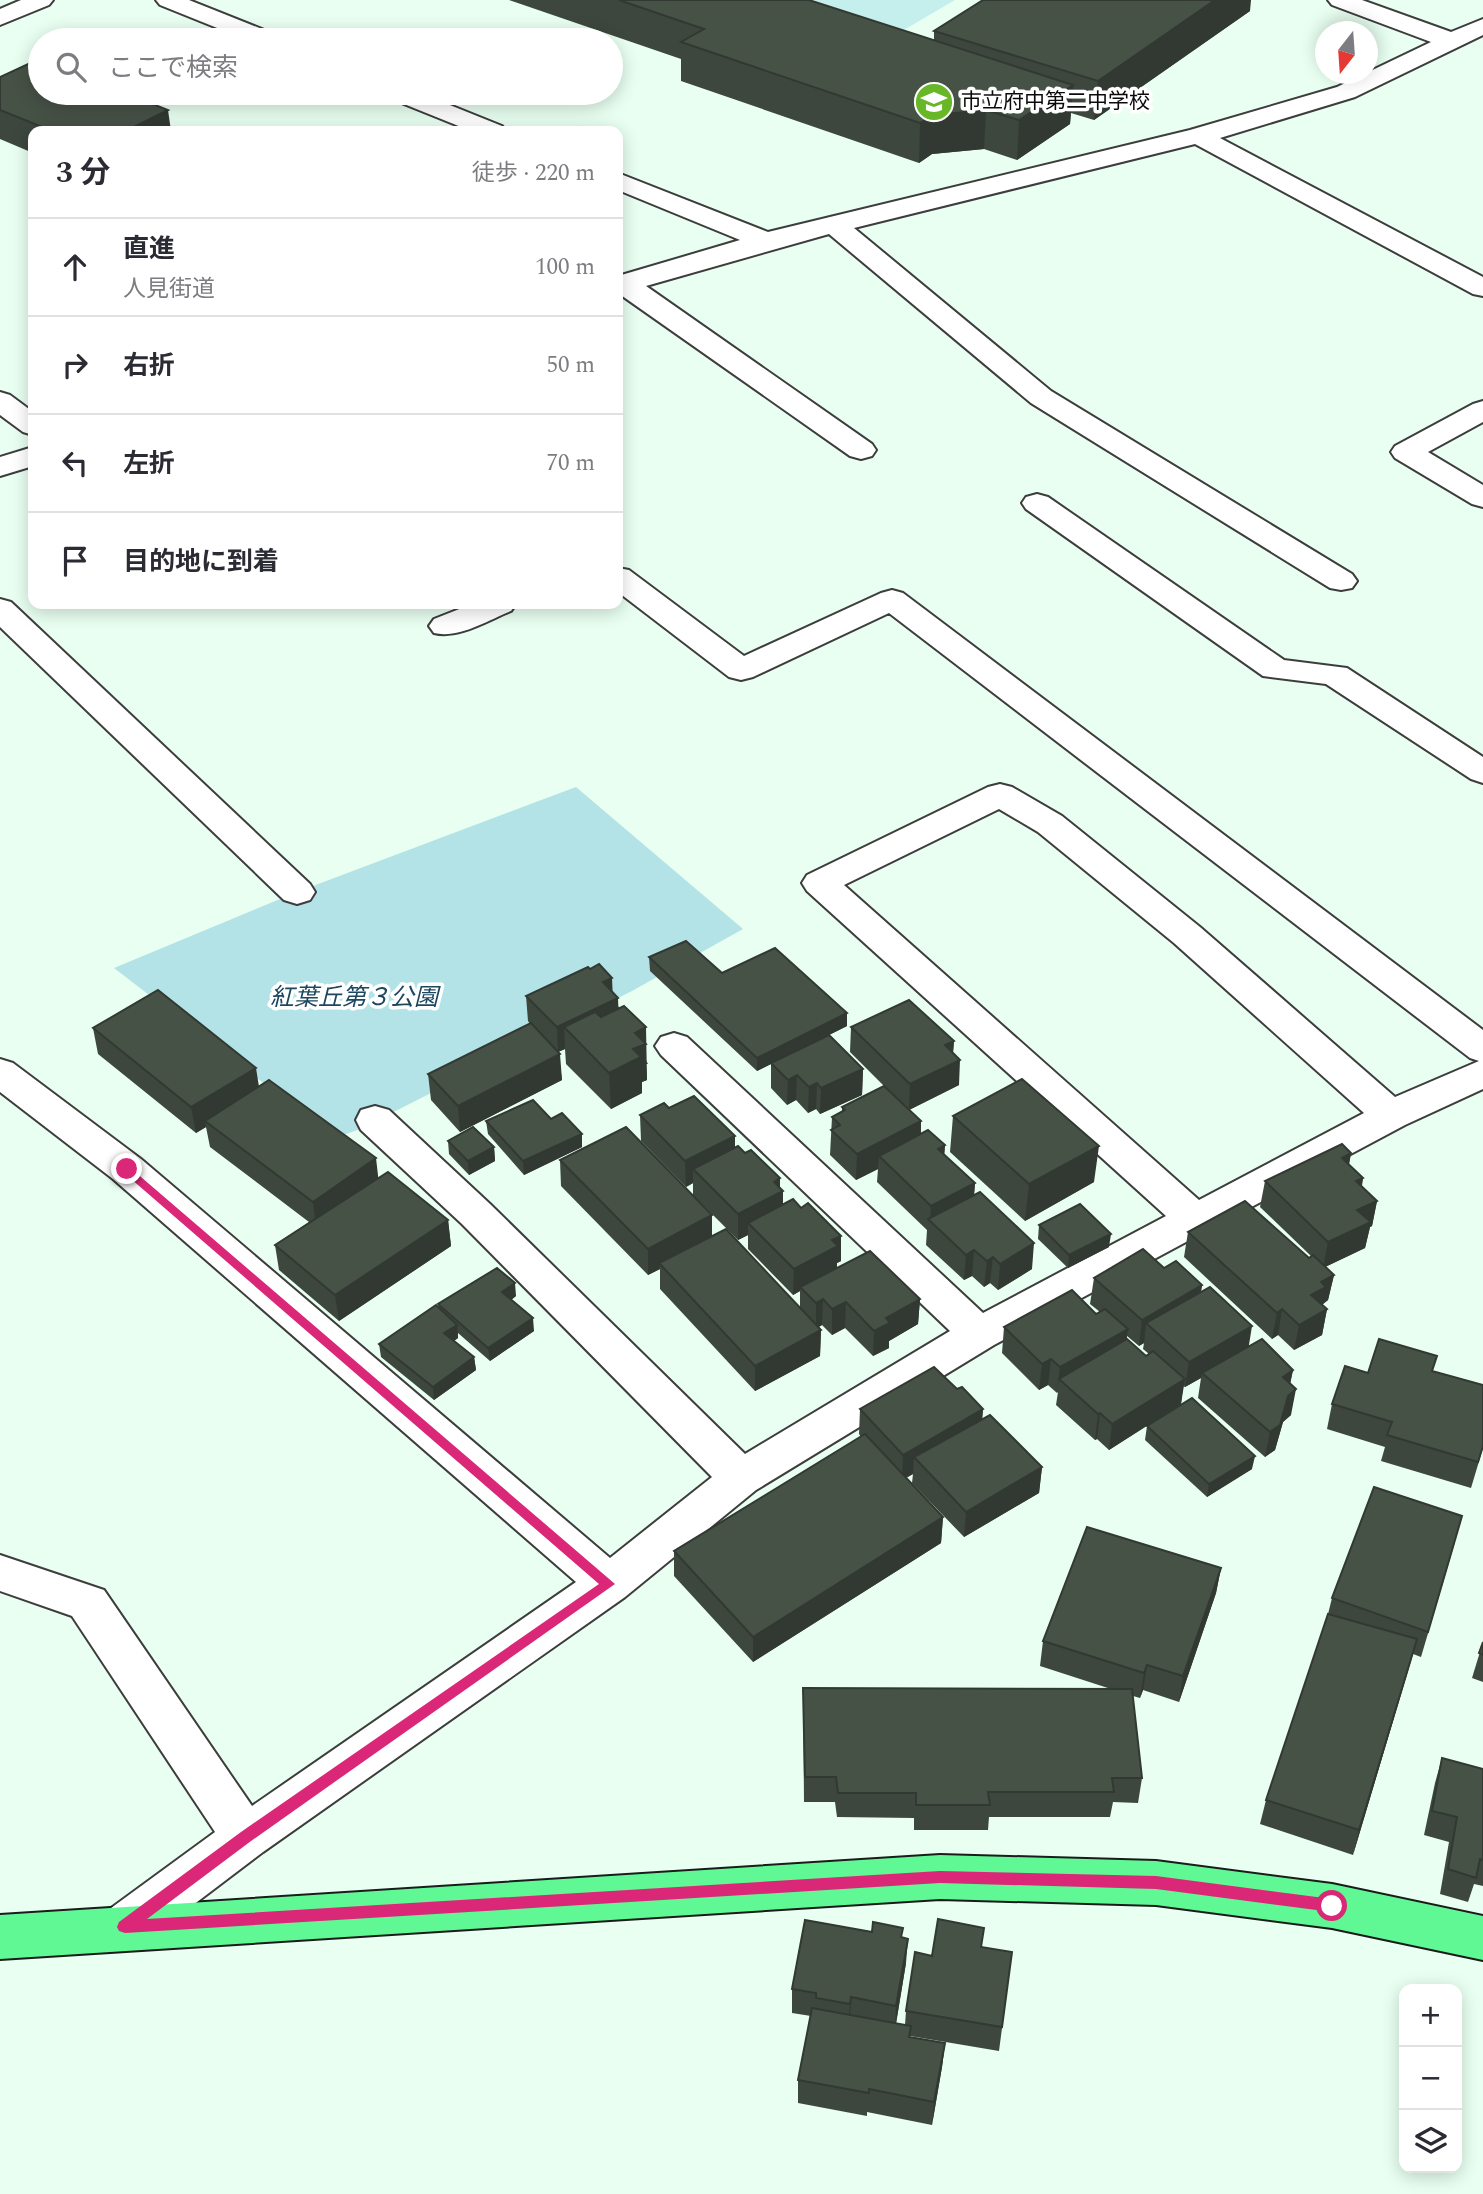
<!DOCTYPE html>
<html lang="ja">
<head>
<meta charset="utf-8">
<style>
  :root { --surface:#fff; --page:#f2f2f3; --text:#2b2b33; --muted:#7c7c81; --line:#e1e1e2 }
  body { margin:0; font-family:Spectral,"Noto Sans JP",serif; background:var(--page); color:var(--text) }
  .controls { position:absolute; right:21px; bottom:21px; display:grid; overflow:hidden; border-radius:14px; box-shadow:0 4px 18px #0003 }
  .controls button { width:63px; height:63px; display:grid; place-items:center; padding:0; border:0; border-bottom:2px solid var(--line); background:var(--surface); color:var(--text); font:35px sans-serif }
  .compass { position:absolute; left:1315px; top:21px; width:63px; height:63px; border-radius:50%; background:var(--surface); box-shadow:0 4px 18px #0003; rotate:197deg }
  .stop { position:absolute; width:21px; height:21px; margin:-16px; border:5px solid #db2777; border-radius:50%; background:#fff }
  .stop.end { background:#db2777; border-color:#fff; box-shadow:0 2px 7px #0008 }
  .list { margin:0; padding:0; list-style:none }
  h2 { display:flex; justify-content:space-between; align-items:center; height:91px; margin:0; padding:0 28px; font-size:30px }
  h2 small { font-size:23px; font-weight:400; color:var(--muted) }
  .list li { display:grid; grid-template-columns:46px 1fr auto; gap:21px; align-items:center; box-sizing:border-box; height:98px; padding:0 28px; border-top:2px solid var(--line) }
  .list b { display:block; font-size:26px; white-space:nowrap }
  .list p { margin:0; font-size:23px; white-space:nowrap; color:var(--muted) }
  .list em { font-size:23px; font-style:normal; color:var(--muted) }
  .icon { flex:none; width:38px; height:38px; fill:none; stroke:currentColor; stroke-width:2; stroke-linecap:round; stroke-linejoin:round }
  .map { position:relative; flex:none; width:1483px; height:2194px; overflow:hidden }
  .search { position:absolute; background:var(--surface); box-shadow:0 4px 18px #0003; left:28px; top:28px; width:595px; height:77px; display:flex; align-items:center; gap:18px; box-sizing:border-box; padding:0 24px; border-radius:38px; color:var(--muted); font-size:26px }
  .panel { position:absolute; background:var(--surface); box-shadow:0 4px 18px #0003; left:28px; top:126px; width:595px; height:483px; border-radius:14px }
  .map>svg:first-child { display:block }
  .green { fill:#b3e3e7 }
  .pitch { fill:#c5efec }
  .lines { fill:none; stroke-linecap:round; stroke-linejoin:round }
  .minor-casing { stroke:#3d3d3d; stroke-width:4 }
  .major-casing { stroke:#1b1b1b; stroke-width:4 }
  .minor { fill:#fff; fill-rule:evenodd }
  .major { fill:#60f795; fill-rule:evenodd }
  .wall { fill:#3d473d; fill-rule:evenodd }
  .shaded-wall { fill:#323932 }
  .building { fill:#475247; stroke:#323932; stroke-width:2 }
  .route { fill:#db2777 }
  .labels { text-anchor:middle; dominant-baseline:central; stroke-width:7; stroke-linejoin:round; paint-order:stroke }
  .far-poi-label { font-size:21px; fill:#0a0a0a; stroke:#fff; text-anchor:start }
  .park-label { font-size:24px; font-style:italic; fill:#1d465f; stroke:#fff }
</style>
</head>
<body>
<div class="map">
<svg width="1483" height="2194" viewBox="0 0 1483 2194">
  <rect width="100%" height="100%" fill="#e8fff1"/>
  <!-- green -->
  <path class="green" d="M576,787L743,929L632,991L360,1129L335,1138L114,968L297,892Z"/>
  <!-- pitch -->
  <path class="pitch" d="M768,0H955L885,41Z"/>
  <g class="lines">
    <!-- minor casing -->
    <g class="minor-casing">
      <g id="minor">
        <path d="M21,0H53L49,5L0,25V9Z"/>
        <path d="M156,0H189L277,35L280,40H247L160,5Z"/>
        <path d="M1328,0H1362L1451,32L1483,19V35L1355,97L1220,138L1483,277V296L1473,294L1195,144L854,228L1051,391L1352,574L1357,581L1352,588L1341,590L1330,588L1031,403L829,234L646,286L872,444L876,450L872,456L861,459L850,456L618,293V276L740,240L618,190V173L768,232L1190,130L1337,87L1431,42L1332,5Z"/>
        <path d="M385,93H420L502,126L506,131H471L389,98Z"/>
        <path d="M0,392L10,395L33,412V435L23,432L0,415Z"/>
        <path d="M1483,401V422L1428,452L1483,485V507L1472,504L1395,458L1391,452L1395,446L1473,404Z"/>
        <path d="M33,447V466L0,476V457Z"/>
        <path d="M1037,494L1048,497L1284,660L1347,668L1483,757V783L1471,779L1326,684L1263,676L1026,509L1022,503L1026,497Z"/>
        <path d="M618,568L629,570L744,656L881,593L892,590L903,593L1483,1030V1089L1405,1125L1214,1227L1211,1231L1199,1235L994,1345L756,1490L625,1597L263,1852L143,1943L125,1949L107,1943L100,1927L107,1911L215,1832L72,1616L0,1591V1555L104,1590L252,1806L576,1582L113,1179L0,1092V1059L13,1063L141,1159L610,1558L712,1477L462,1224L361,1130L356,1120L361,1110L375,1106L389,1110L490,1204L745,1454L950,1331L661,1055L655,1046L661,1037L674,1033L687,1037L983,1313L1166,1216L807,891L802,883L807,875L988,787L1000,784L1012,787L1062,816L1200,927L1395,1097L1479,1061L1470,1058L889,613L753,677L741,680L729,677L618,592ZM999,809L1038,832L1174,943L1364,1113L1199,1200L844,885Z"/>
        <path d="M0,599L11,602L310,884L315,892L310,900L297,904L284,900L0,627Z"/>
        <path d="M472,604H516L511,611C488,620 459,639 434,633L429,626L434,619Z"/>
      </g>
    </g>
    <!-- major casing -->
    <g class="major-casing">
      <path id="major" d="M940,1855L1156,1861L1332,1884L1483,1916V1960L1332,1928L1156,1905L940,1899L0,1959V1915Z"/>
    </g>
    <!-- minor -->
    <use href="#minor" class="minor"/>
    <!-- major -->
    <use href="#major" class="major"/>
  </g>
  <!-- wall -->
  <g class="wall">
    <path d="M509,0H809L934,40V31L1250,11L1094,120L1071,113L1070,124L1017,160L984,149L932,154L919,163L681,81V59Z"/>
    <path d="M0,77L171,131H33V153L0,139Z"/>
    <path d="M649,957L847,1026L807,1046L863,1069L862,1095L820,1114L816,1109L808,1113L796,1100L787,1105L771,1088V1064L757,1071L650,971Z"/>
    <path d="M590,969L612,978V992L619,1008L648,1064H646L647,1080L642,1082V1093L611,1109L566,1064L565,1049L558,1052L562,1080L460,1132L431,1100L428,1074L530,1024L528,1021L526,996Z"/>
    <path d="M851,1027L954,1041L953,1053L959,1085L909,1110L921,1121V1134L945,1145L944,1155L975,1183L974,1195L1032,1269L998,1290L990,1283L984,1287L972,1276L964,1280L926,1245L927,1230L877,1182L878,1169L856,1180L830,1155L832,1117L842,1112V1107L894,1096L850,1052Z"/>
    <path d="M93,1028L259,1086L379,1178L448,1220L451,1246L339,1321L279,1270L275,1245L309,1222L210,1147L206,1127L196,1133L98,1054Z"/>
    <path d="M640,1115L735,1148L745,1153L780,1178V1188L783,1191V1205L841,1261L837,1263V1268L920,1299L918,1324L889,1341V1348L873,1356L845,1328L832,1335L822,1325L818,1327L821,1330L820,1356L755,1391L660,1289V1269L648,1275L561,1186L560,1160L712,1236L800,1308V1291L793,1295L748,1249V1235L738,1240L693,1195V1183L686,1187L641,1141Z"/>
    <path d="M953,1116L1094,1182L1025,1221L950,1152Z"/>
    <path d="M486,1121L582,1147L524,1175L488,1134Z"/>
    <path d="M448,1141L494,1147L495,1161L469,1175L449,1154Z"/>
    <path d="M1351,1153L1349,1165L1363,1178L1362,1186L1377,1201L1372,1226L1370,1227L1365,1248L1325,1267L1334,1275L1328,1300L1323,1304L1322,1305L1327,1309L1322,1335L1294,1350L1278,1335L1272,1339L1184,1257L1188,1232L1309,1258L1311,1256L1260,1207L1265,1181Z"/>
    <path d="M1039,1225L1109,1247L1068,1268L1038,1239Z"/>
    <path d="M1164,1268L1202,1285L1201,1292L1248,1347L1293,1370L1290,1383L1291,1415L1283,1422L1275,1450L1265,1457L1198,1398L1201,1378L1185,1387L1183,1386L1181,1404L1109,1450L1097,1439L1095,1440L1056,1405L1058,1392L1057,1393L1048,1385L1039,1390L1002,1353L1004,1327L1096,1314L1100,1312L1090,1304L1094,1278ZM1127,1336L1139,1346L1144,1343L1143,1349L1149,1354L1146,1356L1127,1339Z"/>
    <path d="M516,1296L511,1300L534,1331L490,1361L458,1333V1338L454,1341L474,1357L476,1370L434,1400L381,1357L379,1344L439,1308L438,1304Z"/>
    <path d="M1433,1371L1483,1385V1448L1471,1488L1381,1461L1385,1447L1327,1429L1332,1404L1368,1373Z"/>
    <path d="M957,1389L983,1409L982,1419L1042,1467L1039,1493L964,1537L912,1483L913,1474L906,1478L943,1517L941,1543L753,1662L674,1576V1551L861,1437L859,1434L860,1409Z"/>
    <path d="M1147,1426L1252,1469L1207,1497L1145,1440Z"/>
    <path d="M1455,1542L1421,1657L1413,1654L1353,1855L1260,1824L1266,1800L1327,1618L1332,1598Z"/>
    <path d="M1221,1568L1216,1593L1179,1702L1143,1690L1140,1698L1133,1696L1142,1778L1138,1803L1113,1802L1110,1817H989L988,1830H914V1818L837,1817L835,1802H804L803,1688L1111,1689L1040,1666L1043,1641Z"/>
    <path d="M1483,1642V1682L1472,1678Z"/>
    <path d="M1442,1758L1483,1769V1886L1474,1884L1468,1902L1440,1894L1449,1842L1424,1835L1435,1783Z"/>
    <path d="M984,1928L981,1947L1012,1952L999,2051L910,2036V2038L945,2043L942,2067L932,2125L867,2112V2116L798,2103V2080L811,2016L792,2013V1989L902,1938L906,1963L896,2023L905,2025L906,2011L932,1956Z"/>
  </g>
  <!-- shaded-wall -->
  <g class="shaded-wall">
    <path d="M1215,0H1251L1250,11L1094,120L1098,81Z"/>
    <path d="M1073,85L1070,124L1017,160L1019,120Z"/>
    <path d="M168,110L171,131H126Z"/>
    <path d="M986,110L984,149L932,154L919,163L920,123L934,115Z"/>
    <path d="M612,978L613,1000L618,998L619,1023L564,1027L565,1049L558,1052L557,1027L603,982Z"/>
    <path d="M847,1013V1026L757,1071V1058Z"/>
    <path d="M646,1027L647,1080L642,1082V1093L611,1109L609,1073L635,1033Z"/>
    <path d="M954,1041L952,1064L960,1060L959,1085L909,1110L910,1084L945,1045Z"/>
    <path d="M560,1054L562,1080L460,1132L458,1106Z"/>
    <path d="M256,1068L260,1093L205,1121L206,1127L196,1133L191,1107Z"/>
    <path d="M863,1069L862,1095L820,1114L821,1088Z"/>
    <path d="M797,1075L796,1100L787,1105L788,1080Z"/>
    <path d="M817,1083L816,1109L808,1113L809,1087Z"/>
    <path d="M921,1121L920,1147L879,1156L878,1169L856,1180L857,1154Z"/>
    <path d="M582,1134V1147L524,1175L523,1161Z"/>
    <path d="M735,1136V1162L693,1169V1183L686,1187L685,1161Z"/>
    <path d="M945,1145L943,1171L938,1149Z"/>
    <path d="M1099,1146L1094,1182L1025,1221L1029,1184Z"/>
    <path d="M494,1147L495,1161L469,1175L468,1161Z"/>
    <path d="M1351,1153L1346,1179L1342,1158Z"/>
    <path d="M376,1158L379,1184L316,1228L313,1202Z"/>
    <path d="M780,1178V1193L783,1191V1217L748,1223V1235L738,1240V1214L774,1182Z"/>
    <path d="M1363,1178L1358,1204L1356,1181Z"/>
    <path d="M975,1183L973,1208L930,1221L931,1206Z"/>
    <path d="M1377,1201L1372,1226L1370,1227L1365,1248L1323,1268L1328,1242L1357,1210Z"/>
    <path d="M712,1215V1240L659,1263L660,1269L648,1275V1249Z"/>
    <path d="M448,1220L451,1246L339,1321L335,1295Z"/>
    <path d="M1111,1234L1109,1247L1068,1268L1069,1255Z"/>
    <path d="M841,1236V1261L837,1263V1272L800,1287V1291L793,1295L794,1269L832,1240Z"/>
    <path d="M1034,1243L1032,1269L998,1290L1000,1264Z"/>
    <path d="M974,1250L972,1276L964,1280L966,1255Z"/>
    <path d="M993,1257L990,1283L984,1287L987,1261Z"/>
    <path d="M1334,1275L1328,1300L1323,1304L1321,1312L1311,1295L1321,1282Z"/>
    <path d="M515,1283L516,1296L503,1306L502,1292Z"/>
    <path d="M1202,1285L1198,1310L1146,1323L1144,1343L1139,1346L1142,1320Z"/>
    <path d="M823,1299L822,1325L816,1329V1303Z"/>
    <path d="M920,1299L918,1324L889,1341V1348L873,1356L874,1331L886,1318Z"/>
    <path d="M846,1302L845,1328L832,1335V1309Z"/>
    <path d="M1282,1309L1278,1335L1272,1339L1277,1313Z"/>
    <path d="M1327,1309L1322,1335L1294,1350L1299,1325Z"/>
    <path d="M533,1318L534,1331L490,1361L488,1348Z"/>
    <path d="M457,1325L458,1338L446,1346L444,1333Z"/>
    <path d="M1252,1326L1248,1351L1202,1373L1201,1378L1185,1387L1189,1362Z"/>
    <path d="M1128,1329L1124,1355L1059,1379L1057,1393L1060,1367Z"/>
    <path d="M821,1330L820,1356L755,1391V1366Z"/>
    <path d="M474,1357L476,1370L434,1400L433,1387Z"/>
    <path d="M1051,1359L1048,1385L1039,1390L1042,1364Z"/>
    <path d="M1293,1370L1288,1395L1283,1377Z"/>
    <path d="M1185,1379L1181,1404L1109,1450L1112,1424Z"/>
    <path d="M1296,1389L1291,1415L1283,1422L1275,1450L1265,1457L1270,1432L1288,1396Z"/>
    <path d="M983,1409L981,1435L914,1457L913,1474L902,1480L903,1455Z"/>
    <path d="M1100,1413L1097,1439L1095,1440L1098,1414Z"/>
    <path d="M1255,1456L1252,1469L1207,1497L1209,1484Z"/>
    <path d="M1042,1467L1039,1493L964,1537L966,1512Z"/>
    <path d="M943,1517L941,1543L753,1662V1637Z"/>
    <path d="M1221,1568L1216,1593L1179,1702L1183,1676Z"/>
    <path d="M1417,1639L1410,1664L1353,1855L1359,1830Z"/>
    <path d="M1147,1665L1143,1690L1140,1698L1144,1673Z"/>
    <path d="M908,1939L906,1963L895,2030L896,2006Z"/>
    <path d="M851,1997L850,2021L848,2027L850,2004Z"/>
    <path d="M945,2043L942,2067L932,2125L934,2102Z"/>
  </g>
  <!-- building -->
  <g class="building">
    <path d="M619,0H809L1073,85L1019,120L986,110L934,115L920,123L681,42L704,29Z"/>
    <path d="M983,0H1215L1098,81L934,31Z"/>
    <path d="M39,59H40V93H125L168,110L126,131H52L0,110V77Z"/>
    <path d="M686,941L722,973L775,948L847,1013L757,1058L649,957Z"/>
    <path d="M599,964L612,978L603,982L618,998L557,1027L526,996L588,967L590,969Z"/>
    <path d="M158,990L256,1068L191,1107L93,1028Z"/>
    <path d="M909,1000L954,1041L945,1045L960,1060L910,1084L851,1027Z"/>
    <path d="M624,1006L646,1027L635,1033L646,1044L633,1049L641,1057L609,1073L564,1027L595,1012L601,1017Z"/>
    <path d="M531,1023L560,1054L458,1106L428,1074Z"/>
    <path d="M829,1035L863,1069L821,1088L817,1083L809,1087L797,1075L788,1080L771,1063Z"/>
    <path d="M1022,1079L1099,1146L1029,1184L953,1116Z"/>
    <path d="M269,1080L376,1158L313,1202L205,1121Z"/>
    <path d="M884,1086L921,1121L857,1154L831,1130L840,1125L832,1117L845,1110L842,1107Z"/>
    <path d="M694,1096L735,1136L685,1161L640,1115L664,1103L669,1108Z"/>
    <path d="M533,1100L551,1119L562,1113L582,1134L523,1161L486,1121Z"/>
    <path d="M473,1127L494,1147L468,1161L448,1141Z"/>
    <path d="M626,1127L712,1215L648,1249L560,1160Z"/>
    <path d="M928,1130L945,1145L938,1149L975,1183L931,1206L879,1156Z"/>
    <path d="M1342,1144L1351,1153L1342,1158L1363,1178L1356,1181L1377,1201L1357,1210L1371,1222L1328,1242L1265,1181Z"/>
    <path d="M738,1146L745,1153L751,1150L780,1178L774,1182L783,1191L738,1214L693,1169Z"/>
    <path d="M388,1172L448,1220L335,1295L275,1245Z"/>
    <path d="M980,1192L1034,1243L1000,1264L993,1257L987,1261L974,1250L966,1255L928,1219Z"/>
    <path d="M793,1199L801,1208L808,1203L841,1236L832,1240L838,1246L794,1269L748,1223Z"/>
    <path d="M1245,1201L1309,1258L1313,1255L1334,1275L1321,1282L1326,1287L1311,1295L1327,1309L1299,1325L1282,1309L1277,1313L1188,1232Z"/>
    <path d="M1080,1204L1111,1234L1069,1255L1039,1225Z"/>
    <path d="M726,1229L821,1330L755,1366L659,1263Z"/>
    <path d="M1143,1249L1164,1268L1176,1261L1202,1285L1142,1320L1094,1278Z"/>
    <path d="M870,1251L920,1299L886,1318L890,1323L874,1331L846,1302L832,1309L823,1299L816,1303L800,1287Z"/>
    <path d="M497,1268L515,1283L502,1292L533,1318L488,1348L438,1304Z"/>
    <path d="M1210,1287L1252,1326L1189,1362L1146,1323Z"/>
    <path d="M1072,1290L1096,1314L1105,1309L1128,1329L1060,1367L1051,1359L1042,1364L1004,1327Z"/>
    <path d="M436,1305L457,1325L444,1333L474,1357L433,1387L379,1344Z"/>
    <path d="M1127,1339L1146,1356L1153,1351L1185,1379L1112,1424L1100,1413L1098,1414L1059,1379Z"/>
    <path d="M1262,1339L1293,1370L1283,1377L1296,1389L1288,1396L1280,1425L1270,1432L1202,1373Z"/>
    <path d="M1379,1339L1437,1356L1432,1371L1483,1385V1446L1478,1462L1387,1435L1392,1422L1332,1404L1345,1366L1368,1373Z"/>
    <path d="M934,1367L957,1389L962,1387L983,1409L903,1455L860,1409Z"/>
    <path d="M1192,1398L1255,1456L1209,1484L1147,1426Z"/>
    <path d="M990,1415L1042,1467L966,1512L914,1457Z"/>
    <path d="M865,1434L943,1517L753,1637L674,1551Z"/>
    <path d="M1374,1487L1462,1516L1428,1632L1332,1598Z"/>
    <path d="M1087,1527L1221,1568L1183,1676L1147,1665L1144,1673L1043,1641Z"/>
    <path d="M1328,1614L1417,1639L1359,1830L1266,1800Z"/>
    <path d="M1483,1642V1655L1479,1653Z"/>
    <path d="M803,1688L1132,1689L1142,1778H1112L1114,1792H988L990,1805H916V1793H838L836,1777H805Z"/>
    <path d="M1442,1758L1483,1769V1860L1480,1859L1476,1878L1448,1869L1457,1817L1432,1811Z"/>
    <path d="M938,1919L984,1928L981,1947L1012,1952L1002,2027L906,2011L915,1952L932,1956Z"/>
    <path d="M805,1920L872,1932L873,1922L903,1928L901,1937L908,1939L896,2006L851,1997L850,2004L816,1998V1993L792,1989Z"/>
    <path d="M812,2008L911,2026L909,2037L945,2043L934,2102L869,2089V2093L798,2080Z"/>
  </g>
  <!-- route -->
  <path class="route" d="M127,1165L615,1584L251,1841L147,1919L940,1871L1156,1876L1332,1899L1337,1901L1339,1906L1337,1911L1332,1912L1156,1889L940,1883L125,1933L119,1931L117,1927L119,1922L241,1832L599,1584L123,1172L121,1169Z"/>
  <!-- icons -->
  <defs>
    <g id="school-disc" transform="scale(2.0125)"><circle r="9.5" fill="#67b726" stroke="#fff"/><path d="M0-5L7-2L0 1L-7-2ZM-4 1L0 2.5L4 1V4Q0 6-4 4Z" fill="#fff"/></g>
  </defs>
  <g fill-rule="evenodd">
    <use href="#school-disc" x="934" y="102"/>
  </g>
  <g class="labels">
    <!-- far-poi labels -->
    <g class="far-poi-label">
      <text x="961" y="102">市立府中第二中学校</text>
    </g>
    <!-- park labels -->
    <g class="park-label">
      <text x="354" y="998">紅葉丘第３公園</text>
    </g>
  </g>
</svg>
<div class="controls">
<button>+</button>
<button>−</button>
<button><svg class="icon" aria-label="layers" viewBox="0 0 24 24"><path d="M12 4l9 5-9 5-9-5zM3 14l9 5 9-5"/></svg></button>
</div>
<svg class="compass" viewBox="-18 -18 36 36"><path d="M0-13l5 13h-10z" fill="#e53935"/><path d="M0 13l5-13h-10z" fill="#7c7c81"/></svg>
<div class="stop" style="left:1332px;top:1906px"></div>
<div class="stop end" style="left:127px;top:1169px"></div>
<div class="search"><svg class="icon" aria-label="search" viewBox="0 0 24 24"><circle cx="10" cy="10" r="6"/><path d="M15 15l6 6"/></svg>ここで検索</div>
<section class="panel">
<h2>3 分<small>徒歩 · 220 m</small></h2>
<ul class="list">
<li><svg class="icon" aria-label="ahead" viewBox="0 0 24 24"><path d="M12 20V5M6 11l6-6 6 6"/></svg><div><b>直進</b><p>人見街道</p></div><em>100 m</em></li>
<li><svg class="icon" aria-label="right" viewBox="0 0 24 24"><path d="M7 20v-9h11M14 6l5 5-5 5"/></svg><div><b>右折</b></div><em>50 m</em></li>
<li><svg class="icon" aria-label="left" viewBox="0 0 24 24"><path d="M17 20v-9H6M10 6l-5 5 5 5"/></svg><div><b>左折</b></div><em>70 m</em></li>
<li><svg class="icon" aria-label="arrive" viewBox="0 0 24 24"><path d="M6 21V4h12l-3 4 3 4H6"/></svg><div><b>目的地に到着</b></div></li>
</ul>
</section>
</div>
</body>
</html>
